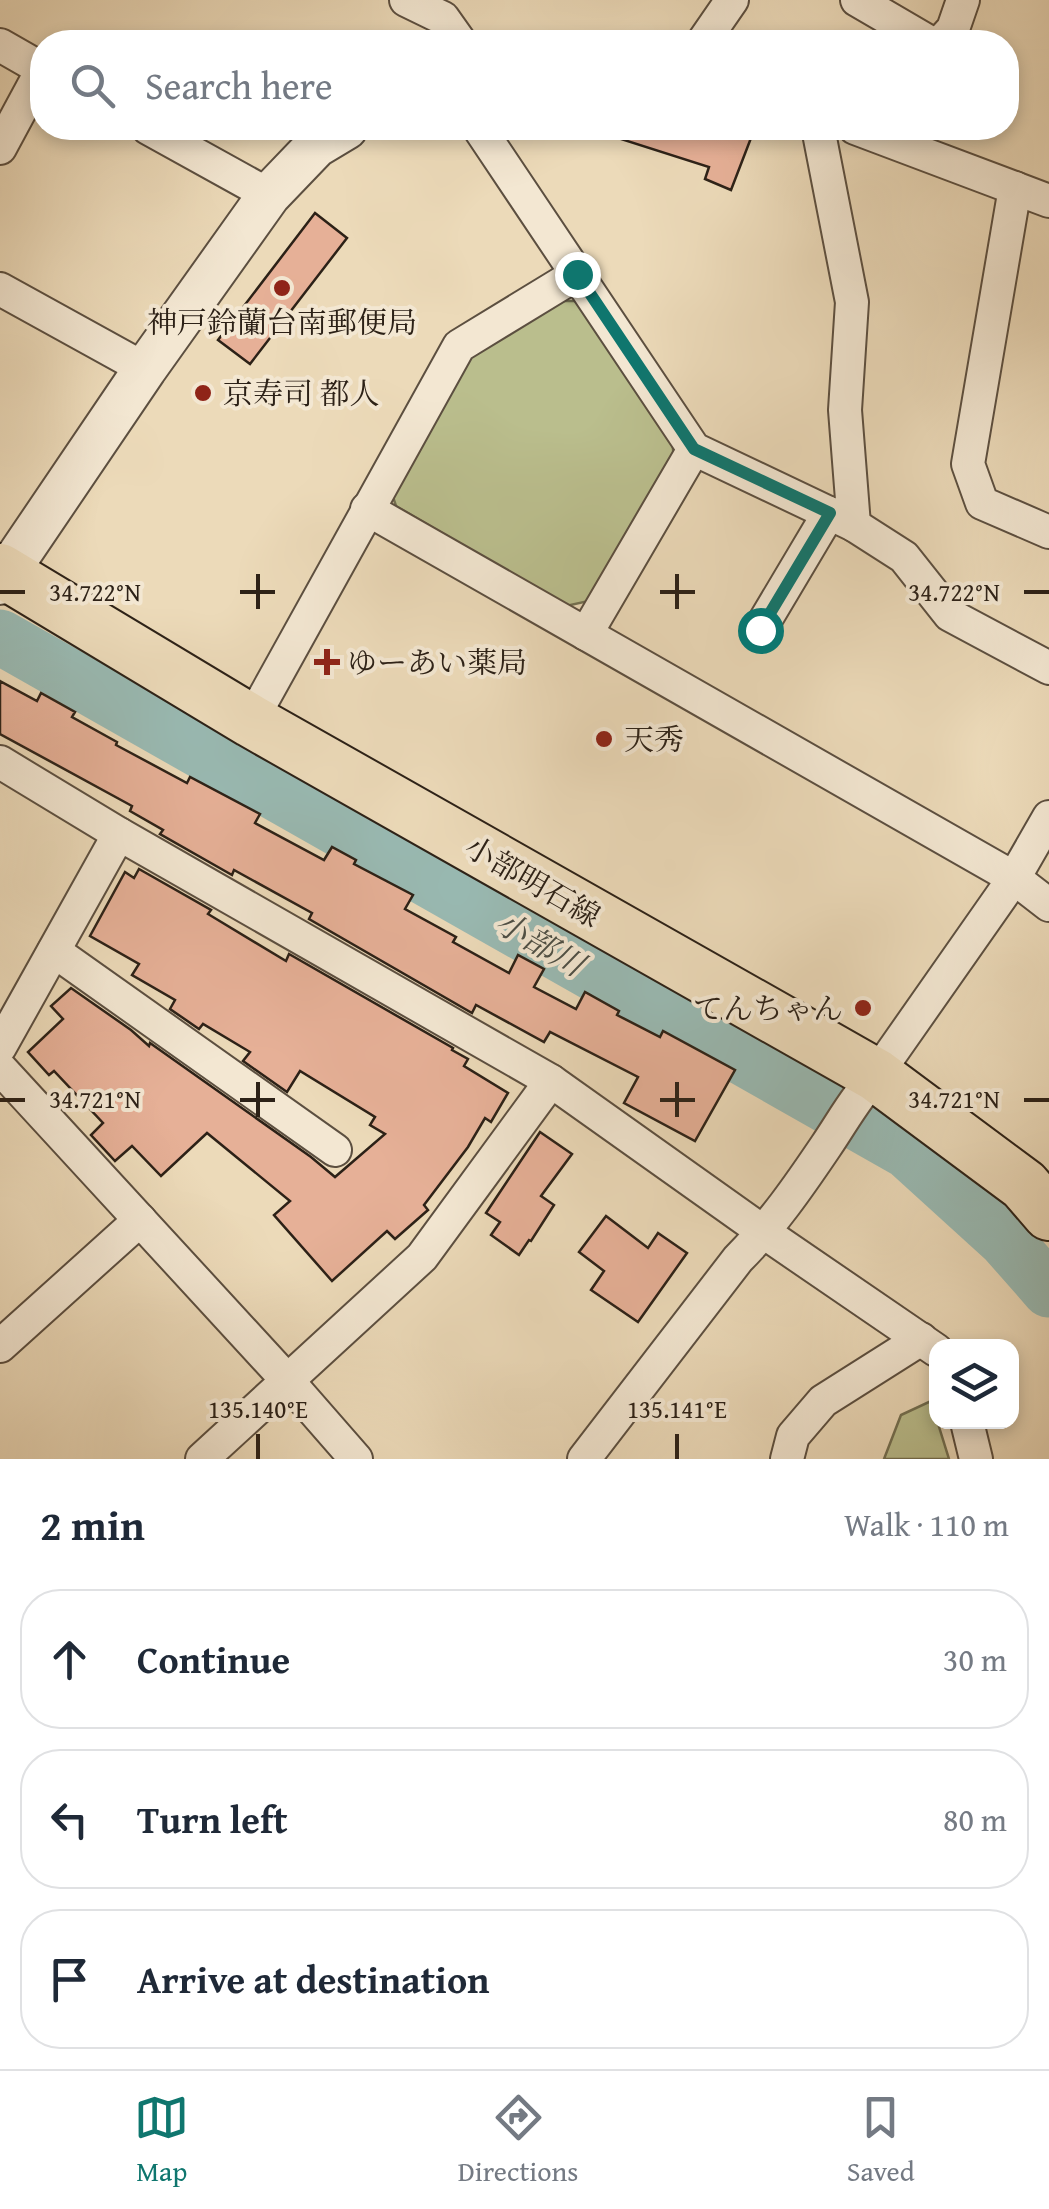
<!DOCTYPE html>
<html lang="en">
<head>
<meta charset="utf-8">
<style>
  :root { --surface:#fff; --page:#f6f6f7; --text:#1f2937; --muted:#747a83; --line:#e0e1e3; --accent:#0f766e }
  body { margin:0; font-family:"Gentium Book Plus","Noto Serif JP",serif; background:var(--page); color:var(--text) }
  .controls { position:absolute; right:30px; bottom:30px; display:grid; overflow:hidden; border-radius:20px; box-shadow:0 5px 15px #0003 }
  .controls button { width:90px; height:90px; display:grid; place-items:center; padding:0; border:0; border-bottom:2px solid var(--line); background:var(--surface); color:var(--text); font:50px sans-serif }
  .stop { position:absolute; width:30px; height:30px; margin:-22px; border:8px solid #0f766e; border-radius:50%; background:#fff }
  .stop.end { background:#0f766e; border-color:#fff; box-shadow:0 2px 10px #0008 }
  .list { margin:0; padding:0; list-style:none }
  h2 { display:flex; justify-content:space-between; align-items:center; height:130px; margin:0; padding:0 40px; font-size:42px }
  h2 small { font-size:32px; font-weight:400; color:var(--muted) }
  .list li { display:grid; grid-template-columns:65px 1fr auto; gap:30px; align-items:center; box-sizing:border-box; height:140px; margin:0 20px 20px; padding:0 20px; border:2px solid var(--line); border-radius:40px }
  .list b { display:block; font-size:38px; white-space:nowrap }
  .list em { font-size:32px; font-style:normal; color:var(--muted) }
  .icon { flex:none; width:55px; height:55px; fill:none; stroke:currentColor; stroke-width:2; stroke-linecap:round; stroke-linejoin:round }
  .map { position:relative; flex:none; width:1049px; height:1459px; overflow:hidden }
  .search { position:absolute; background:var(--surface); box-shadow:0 5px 15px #0003; left:30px; right:30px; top:30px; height:110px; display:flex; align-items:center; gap:25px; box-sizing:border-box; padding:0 35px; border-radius:40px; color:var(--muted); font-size:38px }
  .sheet { height:610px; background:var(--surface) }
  nav { display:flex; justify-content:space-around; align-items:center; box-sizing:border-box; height:140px; border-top:2px solid var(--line); background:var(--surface); font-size:28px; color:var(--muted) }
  nav a { display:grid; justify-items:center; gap:5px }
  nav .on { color:var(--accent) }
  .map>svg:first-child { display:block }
  .green { fill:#babe8d; stroke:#737052; stroke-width:2.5 }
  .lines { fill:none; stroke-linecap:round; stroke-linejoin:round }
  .river { stroke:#99bab3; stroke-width:55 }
  .building { fill:#e6b097; stroke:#2c2117; stroke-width:2.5 }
  .minor-casing { stroke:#5c4f40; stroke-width:36 }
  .tertiary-casing { stroke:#5c4f40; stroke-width:46 }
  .primary-casing { stroke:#2c2117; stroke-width:56 }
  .minor { stroke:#f3e7d2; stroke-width:32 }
  .tertiary { stroke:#f3e7d2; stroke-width:42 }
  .primary { stroke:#ecdab9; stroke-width:52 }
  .route { stroke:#0f766e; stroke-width:12 }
  .ticks { fill:none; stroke:#2c2117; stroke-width:4 }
  .poi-dot { fill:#8f2418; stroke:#f3e7d2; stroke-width:4 }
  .labels { text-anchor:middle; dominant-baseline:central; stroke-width:8; stroke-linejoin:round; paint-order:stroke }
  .poi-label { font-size:30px; fill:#2c2117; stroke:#f3e7d2; text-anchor:start }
  .street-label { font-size:30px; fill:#2c2117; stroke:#f3e7d2 }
  .water-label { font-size:32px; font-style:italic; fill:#4d4f46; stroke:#f3e7d2 }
  .ticks-label { font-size:25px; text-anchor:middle; fill:#2c2117; stroke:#f3e7d2; stroke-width:8; stroke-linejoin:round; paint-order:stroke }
</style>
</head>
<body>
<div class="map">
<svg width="1049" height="1459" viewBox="0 0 1049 1459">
  <rect width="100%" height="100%" fill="#ecdab9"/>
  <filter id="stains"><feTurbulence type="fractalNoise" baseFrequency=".002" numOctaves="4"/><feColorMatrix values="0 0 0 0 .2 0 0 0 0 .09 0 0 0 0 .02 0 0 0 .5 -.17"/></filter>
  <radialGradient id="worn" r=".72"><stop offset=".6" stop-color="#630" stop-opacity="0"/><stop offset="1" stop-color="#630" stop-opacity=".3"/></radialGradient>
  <!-- green -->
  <g class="green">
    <path d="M557,301H577L672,438L674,460L598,599L566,606L396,506L390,488L475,348Z"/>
    <path d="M931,1401L949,1459H884L901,1415Z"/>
  </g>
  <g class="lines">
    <!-- river -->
    <path class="river" d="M0,637L907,1151L1006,1241L1049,1290"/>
  </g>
  <!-- building -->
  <g class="building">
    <path d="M603,128H723L751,138L731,190L705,179L709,167L602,133Z"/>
    <path d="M315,213L347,238L250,364L218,340Z"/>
    <path d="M0,681L37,701L41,693L75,712L72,717L117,742L116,745L187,783L190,777L260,814L255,823L324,860L332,847L356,860L354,864L413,895L405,909L456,937L453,942L509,973L518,955L544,969L534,987L576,1009L585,992L619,1011L617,1015L660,1037L663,1031L735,1070L695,1141L624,1103L638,1077L550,1032L544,1042L476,1005L472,1013L309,919L312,913L234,870L232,875L160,834L163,830L130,811L132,806L0,734Z"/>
    <path d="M139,869L211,910L208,914L286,961L289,954L453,1048L452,1050L468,1059L464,1066L508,1093L491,1122L485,1118L468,1147L424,1205L428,1210L395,1239L387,1231L332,1281L274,1215L290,1201L207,1133L161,1176L132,1146L115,1161L91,1135L103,1123L54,1071L49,1075L28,1052L63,1019L51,1006L71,988L131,1030L149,1046L150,1043L311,1157L335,1177L385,1134L370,1125L375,1117L300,1071L287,1092L243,1061L250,1052L203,1024L199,1029L170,1009L175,1000L132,975L139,964L90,936L125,872L134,878Z"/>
    <path d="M540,1132L572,1154L541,1196L554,1205L531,1241L529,1240L519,1255L491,1235L500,1222L486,1213Z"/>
    <path d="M606,1216L648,1248L658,1233L687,1253L638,1322L591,1290L604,1271L579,1252Z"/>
  </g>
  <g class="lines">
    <!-- minor casing -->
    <g class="minor-casing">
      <g id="minor">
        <path d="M406,0L443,18L460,42"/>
        <path d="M857,0L929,42"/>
        <path d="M703,42L732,0"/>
        <path d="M941,42L953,29L963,0"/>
        <path d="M0,45L42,69"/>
        <path d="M148,128L269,195"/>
        <path d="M479,128L694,449L854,525L904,557L950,615L1049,668"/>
        <path d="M818,128L852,302L845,410L854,525"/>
        <path d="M855,128L1049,201"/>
        <path d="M0,148L42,70"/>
        <path d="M1015,188L968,464L982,503L1049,532"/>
        <path d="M0,289L145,369"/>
        <path d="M367,509L1014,878L1049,905"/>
        <path d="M760,629L829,513"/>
        <path d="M586,634L694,449"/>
        <path d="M251,721L459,346L577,274"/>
        <path d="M0,762L119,834L551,1081L765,1233L936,1350"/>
        <path d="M54,951L335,1150"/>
        <path d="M0,1047L119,834"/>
        <path d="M0,1068L287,1380L356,1459"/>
        <path d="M0,1346L140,1220"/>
        <path d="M967,1422L976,1459"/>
        <path d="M202,1459L422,1257L551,1081"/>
        <path d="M584,1459L738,1259C772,1225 799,1186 826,1146C843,1121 855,1098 876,1075L1014,878L1049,817"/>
        <path d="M787,1459L793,1436L823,1401L921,1339"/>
      </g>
    </g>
    <!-- tertiary casing -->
    <g class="tertiary-casing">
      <path id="tertiary" d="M0,583L145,369L269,195L316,146L346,128"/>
    </g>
    <!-- primary casing -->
    <g class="primary-casing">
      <path id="primary" d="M0,570L251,721L876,1075L1024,1185L1049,1214"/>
    </g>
    <!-- minor -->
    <use href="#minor" class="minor"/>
    <!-- tertiary -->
    <use href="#tertiary" class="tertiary"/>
    <!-- primary -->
    <use href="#primary" class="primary"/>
  </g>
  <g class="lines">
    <!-- route -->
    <path class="route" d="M577,274L694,449L830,513L760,630"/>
  </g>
  <!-- ticks -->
  <path class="ticks" d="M258,574V609M677,574V609M0,592H25M240,592H275M660,592H695M1024,592H1049M258,1082V1117M677,1082V1117M0,1100H25M240,1100H275M660,1100H695M1024,1100H1049M258,1434V1459M677,1434V1459"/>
  <!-- markers -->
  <g class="poi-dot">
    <circle cx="282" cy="288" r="10"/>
    <circle cx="203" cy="393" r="10"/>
    <path d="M322 647h10v10h10v10h-10v10h-10v-10h-10v-10h10z"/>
    <circle cx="604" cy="739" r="10"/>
    <circle cx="863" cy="1008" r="10"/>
  </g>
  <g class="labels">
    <!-- poi labels -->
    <g class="poi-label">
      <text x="282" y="322" text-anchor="middle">神戸鈴蘭台南郵便局</text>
      <text x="223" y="393">京寿司 都人</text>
      <text x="347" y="662">ゆーあい薬局</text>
      <text x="624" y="739">天秀</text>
      <text x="843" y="1008" text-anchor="end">てんちゃん</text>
    </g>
    <!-- street labels -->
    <g class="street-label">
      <text transform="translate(533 881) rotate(30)">小部明石線</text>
    </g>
    <!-- water labels -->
    <g class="water-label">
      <text transform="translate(540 943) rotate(30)">小部川</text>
    </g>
  </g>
  <g class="ticks-label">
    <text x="95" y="601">34.722°N</text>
    <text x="954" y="601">34.722°N</text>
    <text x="95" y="1108">34.721°N</text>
    <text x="954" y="1108">34.721°N</text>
    <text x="258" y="1418">135.140°E</text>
    <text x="677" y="1418">135.141°E</text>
  </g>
  <rect width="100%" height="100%" filter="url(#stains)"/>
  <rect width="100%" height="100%" fill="url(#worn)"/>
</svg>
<div class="controls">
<button><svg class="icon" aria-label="layers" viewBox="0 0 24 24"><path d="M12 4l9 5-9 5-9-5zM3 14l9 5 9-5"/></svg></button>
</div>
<div class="stop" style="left:760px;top:630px"></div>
<div class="stop end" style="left:577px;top:274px"></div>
<div class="search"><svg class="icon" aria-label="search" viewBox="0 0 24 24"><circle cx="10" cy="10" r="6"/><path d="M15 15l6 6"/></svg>Search here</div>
</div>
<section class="sheet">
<h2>2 min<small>Walk · 110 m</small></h2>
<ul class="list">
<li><svg class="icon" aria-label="ahead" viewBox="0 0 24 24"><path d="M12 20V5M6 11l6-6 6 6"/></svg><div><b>Continue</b></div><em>30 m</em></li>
<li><svg class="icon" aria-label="left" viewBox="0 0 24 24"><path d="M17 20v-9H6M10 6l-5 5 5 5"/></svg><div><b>Turn left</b></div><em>80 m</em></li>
<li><svg class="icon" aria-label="arrive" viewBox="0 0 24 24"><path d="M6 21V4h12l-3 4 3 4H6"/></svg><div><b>Arrive at destination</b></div></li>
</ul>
</section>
<nav>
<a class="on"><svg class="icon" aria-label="map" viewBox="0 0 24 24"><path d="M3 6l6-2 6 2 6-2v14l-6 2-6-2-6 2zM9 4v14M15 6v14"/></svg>Map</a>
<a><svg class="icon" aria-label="directions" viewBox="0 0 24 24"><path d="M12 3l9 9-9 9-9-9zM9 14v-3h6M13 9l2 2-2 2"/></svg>Directions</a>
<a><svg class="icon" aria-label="saved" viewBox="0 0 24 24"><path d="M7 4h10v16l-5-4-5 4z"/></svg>Saved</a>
</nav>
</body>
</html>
